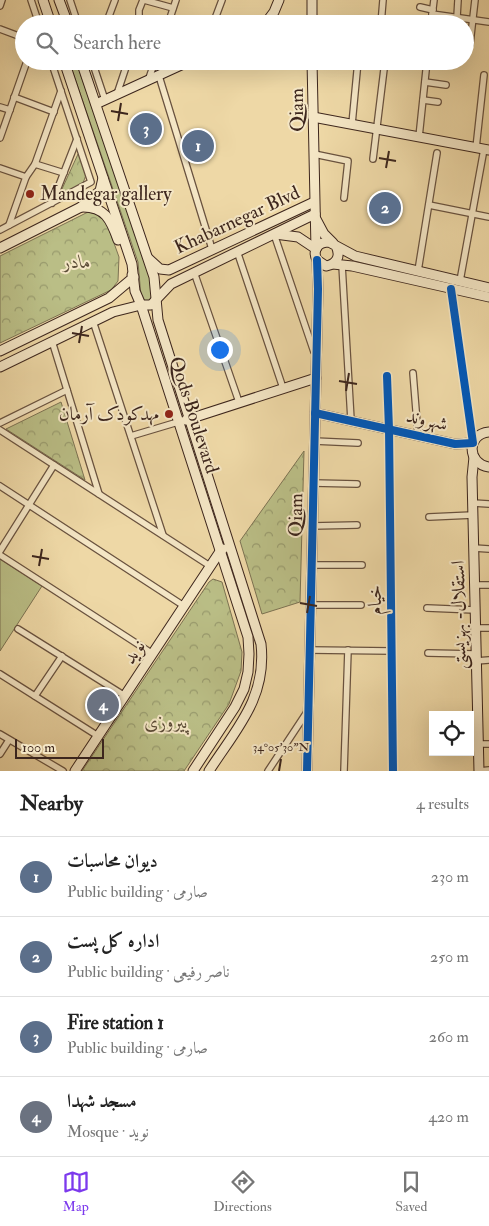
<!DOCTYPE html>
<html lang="en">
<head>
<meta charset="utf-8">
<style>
  :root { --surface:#fff; --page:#f6f6f6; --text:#222; --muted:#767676; --line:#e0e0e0; --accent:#7c3aed }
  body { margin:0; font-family:"IM FELL Double Pica",Amiri,serif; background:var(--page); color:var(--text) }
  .controls { position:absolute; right:15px; bottom:15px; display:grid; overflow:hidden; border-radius:0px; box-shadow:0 5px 20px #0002 }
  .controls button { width:45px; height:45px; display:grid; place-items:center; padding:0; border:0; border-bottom:1px solid var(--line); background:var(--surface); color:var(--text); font:25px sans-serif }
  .scale { position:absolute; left:15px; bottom:12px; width:89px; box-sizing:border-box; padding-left:5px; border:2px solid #3d261d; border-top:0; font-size:14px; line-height:18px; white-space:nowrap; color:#3d261d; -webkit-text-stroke:4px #f4e6c5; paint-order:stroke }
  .you { position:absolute; left:219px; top:349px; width:18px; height:18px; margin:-12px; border:4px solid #fff; border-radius:50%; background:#1a73e8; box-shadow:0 0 0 8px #1a73e833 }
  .badge { display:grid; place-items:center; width:32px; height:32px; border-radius:50%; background:var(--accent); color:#fff; font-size:16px; font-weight:700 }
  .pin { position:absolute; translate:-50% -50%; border:2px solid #fff; box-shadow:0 1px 5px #0006 }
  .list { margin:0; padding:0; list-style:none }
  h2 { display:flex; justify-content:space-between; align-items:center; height:65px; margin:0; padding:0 20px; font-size:21px }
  h2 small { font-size:16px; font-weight:400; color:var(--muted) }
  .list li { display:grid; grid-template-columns:32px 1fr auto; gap:15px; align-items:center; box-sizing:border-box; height:80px; padding:0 20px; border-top:1px solid var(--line) }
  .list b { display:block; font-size:19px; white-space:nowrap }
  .list p { margin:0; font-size:16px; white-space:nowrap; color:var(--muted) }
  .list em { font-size:16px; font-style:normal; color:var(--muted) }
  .icon { flex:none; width:28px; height:28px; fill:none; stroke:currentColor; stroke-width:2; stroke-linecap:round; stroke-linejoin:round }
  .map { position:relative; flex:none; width:489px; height:771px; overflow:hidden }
  .search { position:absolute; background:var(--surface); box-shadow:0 5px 20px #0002; left:15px; right:15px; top:15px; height:55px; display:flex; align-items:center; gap:12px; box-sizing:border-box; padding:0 18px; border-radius:28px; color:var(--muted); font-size:19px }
  .sheet { height:385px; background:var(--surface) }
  nav { display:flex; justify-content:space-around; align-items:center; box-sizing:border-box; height:70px; border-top:1px solid var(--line); background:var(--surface); font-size:14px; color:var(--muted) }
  nav a { display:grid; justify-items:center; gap:2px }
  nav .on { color:var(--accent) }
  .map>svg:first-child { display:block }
  .grass { fill:#babe86; stroke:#7c7252 }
  .forest { fill:url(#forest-crowns); stroke:#7c7252 }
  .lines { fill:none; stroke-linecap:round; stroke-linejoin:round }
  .street-casing { stroke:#69523f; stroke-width:8 }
  .secondary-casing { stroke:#3d261d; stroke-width:11 }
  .street { stroke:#f4e6c5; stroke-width:5.5 }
  .secondary { stroke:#f4e6c5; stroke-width:9 }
  .cycleway-casing { stroke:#f4e6c5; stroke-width:11 }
  .cycleway { stroke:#0057b8; stroke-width:8 }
  .ticks { fill:none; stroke:#3d261d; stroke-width:2 }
  .poi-dot { fill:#8f2418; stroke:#f4e6c5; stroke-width:2 }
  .labels { text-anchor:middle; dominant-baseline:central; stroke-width:4; stroke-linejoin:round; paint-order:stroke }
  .street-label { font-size:19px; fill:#3d261d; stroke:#f4e6c5 }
  .poi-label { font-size:19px; fill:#3d261d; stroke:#f4e6c5; text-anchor:start }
  .park-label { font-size:19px; font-style:italic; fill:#5c4c37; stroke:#f4e6c5 }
  .ticks-label { font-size:12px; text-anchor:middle; fill:#3d261d; stroke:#f4e6c5; stroke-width:4; stroke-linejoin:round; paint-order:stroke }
</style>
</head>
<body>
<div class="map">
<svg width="489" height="771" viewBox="0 0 489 771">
  <defs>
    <pattern id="forest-crowns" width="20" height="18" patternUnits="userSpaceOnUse" patternTransform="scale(1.25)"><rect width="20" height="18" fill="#babe86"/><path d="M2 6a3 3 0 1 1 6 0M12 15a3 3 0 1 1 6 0" fill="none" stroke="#989a6d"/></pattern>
  </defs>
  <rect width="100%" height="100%" fill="#eed8a6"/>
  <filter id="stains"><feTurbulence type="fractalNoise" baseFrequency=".004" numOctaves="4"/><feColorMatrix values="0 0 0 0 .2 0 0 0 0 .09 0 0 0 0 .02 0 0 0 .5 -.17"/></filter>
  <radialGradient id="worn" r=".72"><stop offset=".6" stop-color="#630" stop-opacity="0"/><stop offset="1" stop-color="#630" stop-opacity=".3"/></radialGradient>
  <!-- grass -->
  <g class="grass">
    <path d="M69,61H76L150,278L152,298L149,302L144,301L141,296L138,262Z"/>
    <path d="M0,559L42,586L0,651Z"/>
  </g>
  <!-- forest -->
  <g class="forest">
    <path d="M80,153L86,175L83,183L67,192L62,189L78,154Z"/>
    <path d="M88,212L98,214L106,221L119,257L118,281L111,290L0,343V256Z"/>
    <path d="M61,402L85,480L6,429Z"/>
    <path d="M304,451L300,602L262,614L240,541Z"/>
    <path d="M213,579L222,582L242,652L241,671L229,704L184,771H82L209,582Z"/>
  </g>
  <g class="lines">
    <!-- street casing -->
    <g class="street-casing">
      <g id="street">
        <path d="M31,0L39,24"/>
        <path d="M70,0L78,24"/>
        <path d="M144,0L173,8"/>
        <path d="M0,6L2,0"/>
        <path d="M420,7L433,10"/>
        <path d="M432,14L489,22"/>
        <path d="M457,17L458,0"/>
        <path d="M312,18L342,24"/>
        <path d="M106,24L115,0"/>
        <path d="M139,24V10L143,0"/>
        <path d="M168,24L176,0"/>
        <path d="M213,24L222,0"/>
        <path d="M381,24L383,0"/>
        <path d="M431,24L434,0"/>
        <path d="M0,29L24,38"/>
        <path d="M470,44L475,0"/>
        <path d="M92,61L105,100"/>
        <path d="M159,76L212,249"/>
        <path d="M148,81L155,61"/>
        <path d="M425,82L446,85"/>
        <path d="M117,94L128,61"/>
        <path d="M14,97L54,112"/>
        <path d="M423,100L438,102"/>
        <path d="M0,107L10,110"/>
        <path d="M352,124L358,61"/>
        <path d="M419,137L427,61"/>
        <path d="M0,138L27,61"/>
        <path d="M476,148L484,75"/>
        <path d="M314,154L348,161L344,198"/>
        <path d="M373,159L385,61"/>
        <path d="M35,164L61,91"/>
        <path d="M0,168L26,177L35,164L64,173"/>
        <path d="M52,203L77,139"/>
        <path d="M429,205L489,217"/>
        <path d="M9,225L26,177"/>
        <path d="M0,230L91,182L51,61"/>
        <path d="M274,234L314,352"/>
        <path d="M237,251L283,388"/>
        <path d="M342,265L351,420"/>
        <path d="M418,271L437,153"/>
        <path d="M194,272L239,402"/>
        <path d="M460,281L484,149"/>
        <path d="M451,289L473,443"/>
        <path d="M93,321L163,535"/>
        <path d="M52,341L99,494"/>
        <path d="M413,373L418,435"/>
        <path d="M387,376L389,429L393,771"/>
        <path d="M0,423L67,390"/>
        <path d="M0,430L210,566"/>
        <path d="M131,436L178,422"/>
        <path d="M314,441L358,443"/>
        <path d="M313,483L357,484"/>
        <path d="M0,486L184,606"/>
        <path d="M473,503L489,504"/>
        <path d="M429,517L473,515"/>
        <path d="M312,526L357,525"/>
        <path d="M474,548L489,549"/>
        <path d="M0,551L54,465"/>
        <path d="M0,555L153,654"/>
        <path d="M311,565H362"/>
        <path d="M475,585H489"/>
        <path d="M310,605H361"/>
        <path d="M427,608L475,610"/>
        <path d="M476,628H489"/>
        <path d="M18,629L125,696"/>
        <path d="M309,650L392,651"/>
        <path d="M428,653L476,654"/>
        <path d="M476,661L489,660"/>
        <path d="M0,674L98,736"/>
        <path d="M35,696L62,656"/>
        <path d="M0,734L63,771"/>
        <path d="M470,737H478"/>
        <path d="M478,744H489"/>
        <path d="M0,754L9,740"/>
        <path d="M268,771L307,712"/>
        <path d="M344,771L348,650"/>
        <path d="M479,771L489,770"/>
      </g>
    </g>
    <!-- secondary casing -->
    <g class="secondary-casing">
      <g id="secondary">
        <path d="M43,0L51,24"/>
        <path d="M59,0L68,24"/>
        <path d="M312,0V24"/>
        <path d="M265,24L274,12L279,0"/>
        <path d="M64,61L132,264L135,291L141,305L248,637L249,654L248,672L244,689L235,707L193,771"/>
        <path d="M81,61L154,277L158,320L261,644C267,698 236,729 209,771"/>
        <path d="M312,61L316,249"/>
        <path d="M96,104L190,61"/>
        <path d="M313,117L489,150"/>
        <path d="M81,207C105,206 111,220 118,240"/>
        <path d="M316,219L324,234L333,243"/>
        <path d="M275,234L298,237L316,249"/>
        <path d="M336,246C341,256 337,264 326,266L317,260C312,250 318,242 329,242L355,256L489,288"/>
        <path d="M0,248L81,207L100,191L103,178"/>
        <path d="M149,259L160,269L169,270L314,202"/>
        <path d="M333,264L352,266L489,297"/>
        <path d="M0,351L109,298L134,277L132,275"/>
        <path d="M0,367L113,312L141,305H151L171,284L315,214"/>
        <path d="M315,413L455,444L473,443"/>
        <path d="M186,420L316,378"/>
        <path d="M489,432C466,434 467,464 489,467"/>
        <path d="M474,457L472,477L479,771"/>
        <path d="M75,771L221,550L223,549"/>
        <path d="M307,771L318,289L317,260"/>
      </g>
    </g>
    <!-- street -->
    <use href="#street" class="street"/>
    <!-- secondary -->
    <use href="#secondary" class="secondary"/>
    <!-- cycleway casing -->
    <g class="cycleway-casing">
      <g id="cycleway">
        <path d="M387,376L389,429L393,771"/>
        <path d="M315,413L455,444L473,443L451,289"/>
        <path d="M307,771L318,289L317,260"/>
      </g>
    </g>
    <!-- cycleway -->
    <use href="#cycleway" class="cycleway"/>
  </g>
  <!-- ticks -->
  <path class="ticks" d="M111,111L128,114M118,121L121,103M379,158L396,161M386,168L389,151M72,333L89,336M79,343L82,326M339,381L357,384M346,391L349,373M32,556L49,559M39,566L42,549M300,603L317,606M307,613L310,596M279,771L281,759"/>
  <!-- markers -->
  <g class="poi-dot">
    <circle cx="30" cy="194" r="5"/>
    <circle cx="169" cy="414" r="5"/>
  </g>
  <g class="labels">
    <!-- street labels -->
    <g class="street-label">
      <text transform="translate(297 110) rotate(-91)">Qiam</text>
      <text transform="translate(237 220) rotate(-25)">Khabarnegar Blvd</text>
      <text transform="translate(194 415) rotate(72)">Qods Boulevard</text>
      <text transform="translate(427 420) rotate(13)">شهروند</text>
      <text transform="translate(296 515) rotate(-89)">Qiam</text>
      <text transform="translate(375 600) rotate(-91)">خیام</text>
      <text transform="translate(459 615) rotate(-91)">استقلال- بهزیستی</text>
      <text transform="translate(134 652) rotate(-56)">نوید</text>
    </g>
    <!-- poi labels -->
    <g class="poi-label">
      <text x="40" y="194">Mandegar gallery</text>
      <text x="159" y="414" text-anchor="end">مهدکودک آرمان</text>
    </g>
    <!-- park labels -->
    <g class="park-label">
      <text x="77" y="262">مادر</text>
      <text x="166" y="722">پیروزی</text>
    </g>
  </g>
  <g class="ticks-label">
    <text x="281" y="751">34°05'30"N</text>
  </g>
  <rect width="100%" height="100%" filter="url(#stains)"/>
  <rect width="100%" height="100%" fill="url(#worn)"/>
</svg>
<div class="controls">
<button><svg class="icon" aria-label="locate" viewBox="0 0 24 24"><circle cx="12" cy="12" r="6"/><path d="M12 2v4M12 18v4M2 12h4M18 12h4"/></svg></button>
</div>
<div class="scale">100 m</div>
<div class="you"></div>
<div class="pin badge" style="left:198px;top:146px;background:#5c6f8a">1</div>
<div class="pin badge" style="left:385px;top:208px;background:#5c6f8a">2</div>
<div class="pin badge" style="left:146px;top:129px;background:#5c6f8a">3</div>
<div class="pin badge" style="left:103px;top:705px;background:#6b7280">4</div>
<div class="search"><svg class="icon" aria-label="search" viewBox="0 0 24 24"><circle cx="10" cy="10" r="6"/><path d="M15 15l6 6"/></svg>Search here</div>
</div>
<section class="sheet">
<h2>Nearby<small>4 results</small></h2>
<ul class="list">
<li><span class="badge" style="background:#5c6f8a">1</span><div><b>دیوان محاسبات</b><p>Public building · صارمی</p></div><em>230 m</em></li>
<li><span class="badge" style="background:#5c6f8a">2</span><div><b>اداره کل پست</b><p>Public building · ناصر رفیعی</p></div><em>250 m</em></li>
<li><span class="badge" style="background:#5c6f8a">3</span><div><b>Fire station 1</b><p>Public building · صارمی</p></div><em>260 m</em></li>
<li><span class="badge" style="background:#6b7280">4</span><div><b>مسجد شهدا</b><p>Mosque · نوید</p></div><em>420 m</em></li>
</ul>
</section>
<nav>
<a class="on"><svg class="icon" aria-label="map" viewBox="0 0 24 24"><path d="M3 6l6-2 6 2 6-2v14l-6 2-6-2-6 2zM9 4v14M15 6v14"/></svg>Map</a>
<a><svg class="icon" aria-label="directions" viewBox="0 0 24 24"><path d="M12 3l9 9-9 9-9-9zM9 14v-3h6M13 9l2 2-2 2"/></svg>Directions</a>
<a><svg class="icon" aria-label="saved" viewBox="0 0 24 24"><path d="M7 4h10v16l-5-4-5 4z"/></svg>Saved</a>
</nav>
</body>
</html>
